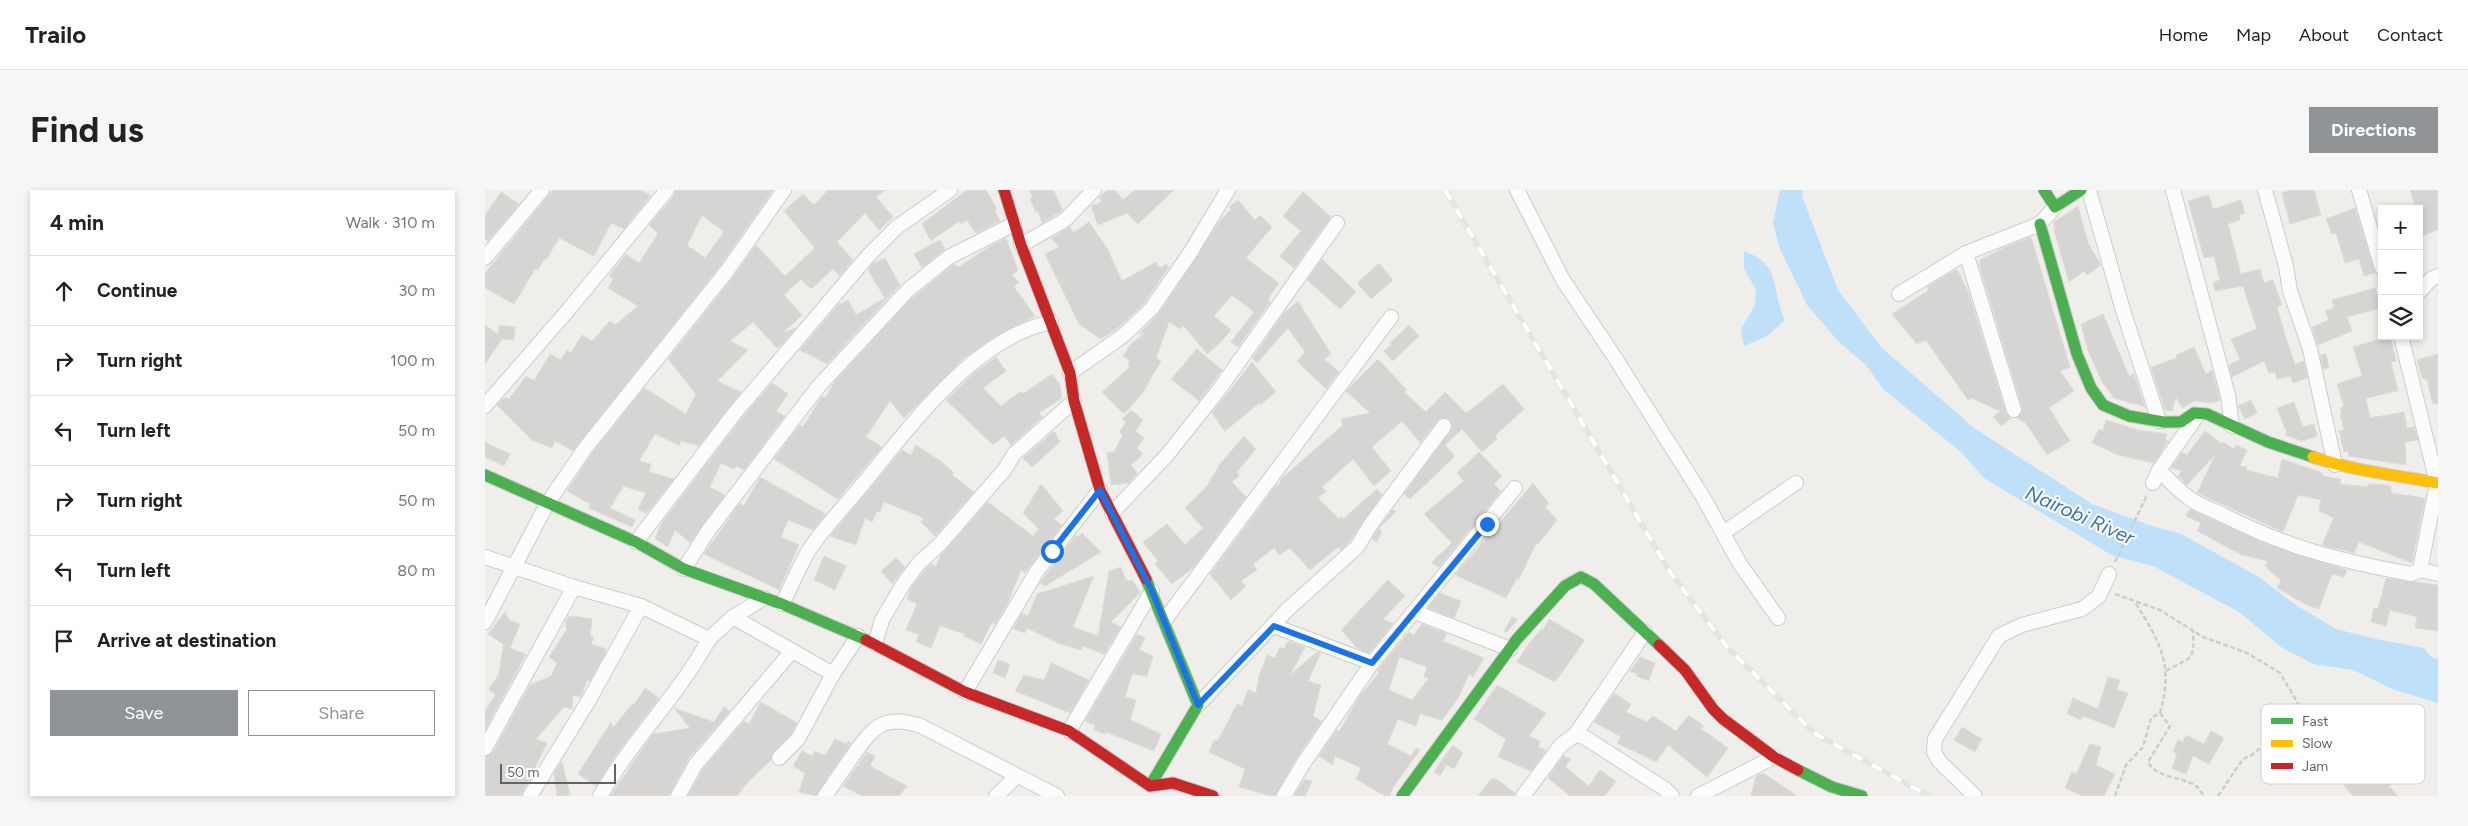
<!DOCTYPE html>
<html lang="en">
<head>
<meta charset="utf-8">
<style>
  :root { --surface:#fff; --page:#f6f6f6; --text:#222; --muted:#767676; --line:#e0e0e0; --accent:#919496 }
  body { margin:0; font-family:Figtree,sans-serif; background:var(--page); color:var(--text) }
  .controls { position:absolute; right:15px; top:15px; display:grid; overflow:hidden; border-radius:0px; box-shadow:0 2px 8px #0003 }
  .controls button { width:45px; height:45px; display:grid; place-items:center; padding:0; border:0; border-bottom:1px solid var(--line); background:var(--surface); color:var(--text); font:25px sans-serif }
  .scale { position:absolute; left:15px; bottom:12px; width:116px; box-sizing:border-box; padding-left:5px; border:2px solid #5f6368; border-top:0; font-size:14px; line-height:18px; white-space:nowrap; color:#5f6368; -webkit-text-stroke:4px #fff; paint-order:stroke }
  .stop { position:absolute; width:15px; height:15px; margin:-11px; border:4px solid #1a73e8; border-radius:50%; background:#fff }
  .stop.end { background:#1a73e8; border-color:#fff; box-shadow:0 1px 5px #0008 }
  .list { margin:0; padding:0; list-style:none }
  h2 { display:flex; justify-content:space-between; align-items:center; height:65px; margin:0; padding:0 20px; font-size:21px }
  h2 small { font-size:16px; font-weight:400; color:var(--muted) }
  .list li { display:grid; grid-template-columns:32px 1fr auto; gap:15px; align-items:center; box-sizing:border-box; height:70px; padding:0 20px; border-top:1px solid var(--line) }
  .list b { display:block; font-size:19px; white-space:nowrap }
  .list em { font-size:16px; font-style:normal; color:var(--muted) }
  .actions { display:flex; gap:10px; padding:15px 20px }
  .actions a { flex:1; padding:11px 0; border:1px solid var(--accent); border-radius:0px; text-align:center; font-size:18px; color:var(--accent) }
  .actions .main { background:var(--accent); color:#fff }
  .icon { flex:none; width:28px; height:28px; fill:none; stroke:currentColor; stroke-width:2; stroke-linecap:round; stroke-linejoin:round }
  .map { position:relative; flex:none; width:1953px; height:606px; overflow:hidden; border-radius:0px }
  header { display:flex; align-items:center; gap:30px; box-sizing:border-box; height:70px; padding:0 25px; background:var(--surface); border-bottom:1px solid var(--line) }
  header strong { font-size:24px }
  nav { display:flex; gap:28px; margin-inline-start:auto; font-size:18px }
  .intro { display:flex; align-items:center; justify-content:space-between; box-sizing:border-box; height:120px; padding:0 30px }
  h1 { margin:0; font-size:35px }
  .button { padding:12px 22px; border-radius:0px; background:var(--accent); color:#fff; font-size:18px; font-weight:700 }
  main { display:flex; gap:30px; padding:0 30px }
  aside { flex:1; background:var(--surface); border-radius:0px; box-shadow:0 2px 8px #0003 }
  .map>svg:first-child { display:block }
  .water { fill:#bfe0f9 }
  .building { fill:#d6d5d3; stroke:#deddd9; fill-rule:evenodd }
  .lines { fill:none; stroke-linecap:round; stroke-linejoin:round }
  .street-casing { stroke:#cbcccc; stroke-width:16 }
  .fast-casing { stroke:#cacacb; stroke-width:13 }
  .slow-casing { stroke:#cacacb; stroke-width:13 }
  .jam-casing { stroke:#cacacb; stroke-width:13 }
  .path { stroke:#cacfcc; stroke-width:2.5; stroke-dasharray:5 2.5; stroke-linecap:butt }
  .street { stroke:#fdfcfc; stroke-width:14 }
  .fast { stroke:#4caf50; stroke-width:11 }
  .slow { stroke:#ffc107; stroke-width:11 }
  .jam { stroke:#c62828; stroke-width:11 }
  .rail-casing { stroke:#e4e4e4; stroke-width:5.5 }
  .rail { stroke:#fff; stroke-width:4; stroke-dasharray:11; stroke-linecap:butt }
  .route { stroke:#1a73e8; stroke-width:6 }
  .labels { text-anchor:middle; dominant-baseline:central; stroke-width:4; stroke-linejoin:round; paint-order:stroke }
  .water-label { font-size:20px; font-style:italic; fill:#4174aa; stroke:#fff }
  .key { fill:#fff; stroke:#cfd0d2; stroke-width:1 }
  .key-label { font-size:14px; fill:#5f6368 }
</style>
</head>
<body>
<header>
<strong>Trailo</strong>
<nav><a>Home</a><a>Map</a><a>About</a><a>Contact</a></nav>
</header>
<div class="intro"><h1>Find us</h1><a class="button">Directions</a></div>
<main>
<aside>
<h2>4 min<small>Walk · 310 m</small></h2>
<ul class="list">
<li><svg class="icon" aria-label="ahead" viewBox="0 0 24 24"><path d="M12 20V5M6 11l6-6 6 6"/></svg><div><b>Continue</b></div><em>30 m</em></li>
<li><svg class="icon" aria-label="right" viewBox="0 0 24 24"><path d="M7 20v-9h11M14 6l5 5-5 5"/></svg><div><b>Turn right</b></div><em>100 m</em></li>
<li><svg class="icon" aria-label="left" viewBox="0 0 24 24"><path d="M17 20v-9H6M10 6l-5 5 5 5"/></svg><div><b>Turn left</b></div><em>50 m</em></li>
<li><svg class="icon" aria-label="right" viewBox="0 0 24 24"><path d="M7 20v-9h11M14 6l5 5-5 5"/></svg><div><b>Turn right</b></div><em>50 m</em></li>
<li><svg class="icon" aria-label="left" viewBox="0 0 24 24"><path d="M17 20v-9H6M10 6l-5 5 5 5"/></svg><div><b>Turn left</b></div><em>80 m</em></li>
<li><svg class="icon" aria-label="arrive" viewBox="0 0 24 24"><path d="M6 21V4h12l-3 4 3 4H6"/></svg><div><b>Arrive at destination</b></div></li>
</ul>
<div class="actions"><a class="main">Save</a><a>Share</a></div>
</aside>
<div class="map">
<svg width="1953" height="606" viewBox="0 0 1953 606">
  <rect width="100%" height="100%" fill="#efeeea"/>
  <!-- water -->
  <g class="water">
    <path d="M1295,0H1318L1317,6L1353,100L1396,157L1489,238L1607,314L1667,336L1696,344L1774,387L1812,416L1851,439L1891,449L1939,458L1946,467L1953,469V513L1907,499L1868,480L1828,474L1796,457L1754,422L1668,376L1628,366L1499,288L1476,262L1398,199L1381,175L1353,151L1322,115L1294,57L1288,33Z"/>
    <path d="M1259,61C1298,75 1285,99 1300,130L1282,146L1259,156L1256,139L1270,115L1271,100L1259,78Z"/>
  </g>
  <!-- building -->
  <g class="building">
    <path d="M68,0H154L166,5L139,39L126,33L109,66L74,48L61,70L59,69L53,80L50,79L29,114L0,98V83Z"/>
    <path d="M191,0H288L235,76L88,261L70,251L67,258L47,250L12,215L20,207L24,209L41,186L49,191L65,164L76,170L82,160L86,163L97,145L107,151L125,131L130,135L153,116L123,98L128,89L124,86L141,64L154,73L173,44L164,35L189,6ZM217,25L239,42L220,68L202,55Z"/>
    <path d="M343,0H401L391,7L408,27L394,40L380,23L352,52L368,70L355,86L348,79L326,99L316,89L299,105L317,125L298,143L311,138L295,156L292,158L268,132L245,151L263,160L232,191L256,202L214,256L196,251L194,255L170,244L154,271L166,274L164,282L189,289L161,324L153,319L161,303L138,296L125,318L150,330L147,337L104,318L105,314L82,301L108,262L159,198L201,224L211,204L183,169L249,86L271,55L300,86L330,58L299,21L318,4L329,15Z"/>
    <path d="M482,0H501L512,19L510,20L515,31L491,43L482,30L476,34L474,31L446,51L437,34Z"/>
    <path d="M544,0H568L578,20L557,33L553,21L551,22L545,9L548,8Z"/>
    <path d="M622,0H630L638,10L650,0H689L653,34L642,23L613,35L606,16L617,12L614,8Z"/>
    <path d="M1806,0H1829L1836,25L1805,34L1797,3Z"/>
    <path d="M1925,0H1953V40L1934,47V19H1931Z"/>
    <path d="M16,2L34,14L3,51L0,49V25Z"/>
    <path d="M818,2L846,27L809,78L795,66L816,41L798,26Z"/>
    <path d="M1724,5L1728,19L1756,10L1760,23L1754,25L1755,30L1743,34L1756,84L1775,79L1779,93L1788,90L1797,115L1792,117L1802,151L1810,174L1819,171L1822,188L1808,193L1805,186L1792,189L1790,182L1784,183L1779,171L1747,187L1744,175L1755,169L1746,149L1772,139L1758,96L1730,101L1728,92L1735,90L1729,66L1719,68L1703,11Z"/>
    <path d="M753,10L770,30L775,25L787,37L761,68L794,93L783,109L785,112L753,157L746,152L769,122L747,105L729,126L746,140L735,153L722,164L698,135L695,139L684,132L671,168L676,171L657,204L639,224L617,202L645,177L643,174L645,171L638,166L646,154L661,142L653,145L674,123L735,31L746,19L744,17Z"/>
    <path d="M1593,16L1603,53L1616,75L1602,85L1599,81L1584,92L1569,40V32Z"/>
    <path d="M1870,18L1890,83L1879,86L1874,69L1860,73L1851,43L1847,44L1841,29Z"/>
    <path d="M604,32L622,58L637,91L671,72L675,78L681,74L684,77L660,112L633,138L616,149L594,134L560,64L574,57L566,48L585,37L588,43Z"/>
    <path d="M1546,47L1585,177L1575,181L1589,201L1564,218L1585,251L1562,265L1540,232L1532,228L1537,222V217L1494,74L1495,70L1516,59Z"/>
    <path d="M521,48L533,80L527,85L534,92L529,97L550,126L506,149L479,168L419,228L405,211L381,247L397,257L353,309L289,269L315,235L318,237L337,206L340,208L350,191L424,111L469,74L474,77L500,59Z"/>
    <path d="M455,50L460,59L437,78L429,64Z"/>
    <path d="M400,68L415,95L342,174L315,160L353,115L363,110L371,125L400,108L383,80L387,74Z"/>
    <path d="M837,69L871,102L855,119L822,90Z"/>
    <path d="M894,73L908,90L886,109L872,93Z"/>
    <path d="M1472,79L1484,104L1521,223L1526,228L1516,236L1508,227L1515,221L1486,208L1483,210L1441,150L1432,154L1407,124L1444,100L1442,97Z"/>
    <path d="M1890,98L1896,118L1862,127L1867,141L1833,155L1827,137L1844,130L1840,121L1849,118L1847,110Z"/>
    <path d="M813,111L846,164L839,169L854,182L841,199L812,171L820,162L803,138L772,173L767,168L799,123Z"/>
    <path d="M1618,124L1644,186L1649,184L1660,217L1629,208L1617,192L1603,160L1596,134Z"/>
    <path d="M0,135L13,144L14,135L30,137L29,150L17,149L0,174Z"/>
    <path d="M924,135L934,146L908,171L899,161L907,154L905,153Z"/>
    <path d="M1905,146L1911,171L1906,172L1913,201L1881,208L1885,228L1919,222L1922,238L1929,237L1933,250L1920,252L1921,275L1864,266L1863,261L1859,262L1854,241L1859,240L1855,225H1857L1855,218L1859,216L1852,194L1877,186L1868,157Z"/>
    <path d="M1709,157L1721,184L1727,180L1735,210L1727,213L1709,211L1697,218L1691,207L1687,221L1680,220L1666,177L1692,168L1691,165Z"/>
    <path d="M712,159L737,180L714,211L686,189Z"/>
    <path d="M1841,164L1844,178L1838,179L1835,165Z"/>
    <path d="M1953,164V214H1948L1942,190L1937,188L1932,170Z"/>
    <path d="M511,167L521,181L498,198L516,216L536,201L538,204L567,184L575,195L577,208L554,223L557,227L526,255L519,246L508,255L461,210L490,182Z"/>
    <path d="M893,169L922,200L919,202L941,222L960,202L980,222H983L1018,194L1039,219L1010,246L1012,249L997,262L977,239L960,255L970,266L925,309L919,304L968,237L964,229L955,228L935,253L917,231L887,257L906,281L889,296L868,269L837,297L841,301L833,308L854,329L856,327L858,329L892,299L897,305L865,351L856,360L853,357L825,380L805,358L794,365L789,358L768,374L772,380L756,391L761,396L746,410L725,384L790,297L795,293L796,289L858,235L856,229L885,223L861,201Z"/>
    <path d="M767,172L791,202L776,214L774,213L740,241L727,223Z"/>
    <path d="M287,193L303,204L291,221L300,226L259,280L251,276L249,279L236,273L225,297L240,305L205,353L190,340L183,357L170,349L176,334L256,229Z"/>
    <path d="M1766,210L1772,223L1760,229L1753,216Z"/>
    <path d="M1809,212L1818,237L1829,234L1832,246L1817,251L1800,245L1802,243L1792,218Z"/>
    <path d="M646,220L658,230L650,241L659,248L652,258L658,264L646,275L652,283L644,293L626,295L622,263L629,262L638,245L634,242L641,232L637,229Z"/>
    <path d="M1621,230L1653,240L1682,244L1680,249L1683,251L1669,273L1633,265L1607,253L1614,239L1618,241Z"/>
    <path d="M569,241L575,252L547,277L538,268Z"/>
    <path d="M1720,241L1737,254L1738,252L1749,259L1751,255L1762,260L1755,276L1762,277L1761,280L1793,288L1797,269L1838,283V286L1856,289L1855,294L1884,297L1883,294L1902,295L1906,296V303L1940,308L1927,373L1874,352L1869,363L1837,355L1849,328L1834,321L1836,310L1813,305L1798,342L1712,303L1730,265L1702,295L1693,286L1697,281L1686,278L1697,262L1702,265Z"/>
    <path d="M759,246L771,259L752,282L754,286L747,292L761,307L709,377L687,394L670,374L673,371L658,352L682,334L700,355L718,338L700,318L722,296L735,274Z"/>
    <path d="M0,252L25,264L19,276L0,267Z"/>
    <path d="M431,255L457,272L469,283L467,285L489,302L450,346L436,332L439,328L399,312L395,322L392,321L387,332L380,328L371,355L345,346L417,260L426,265Z"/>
    <path d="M994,262L1017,286L1009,294L1016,301L954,377L946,373L967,353L939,324L979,291L972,283Z"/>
    <path d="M275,287L341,324L328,340L303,330L296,347L314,355L294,400L219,364L255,313L259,316Z"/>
    <path d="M1048,293L1064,314L1060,317L1072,330L1053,354H1051L1034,389L1032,388L1021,408L970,385Z"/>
    <path d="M556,294L578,321L569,329L577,335L540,383L536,380L522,415L510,434L507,432L496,454L479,446L480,444L455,436L446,458L431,452L434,445L421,440L432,414L422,409L426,398L440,380L446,374L451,376L456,365L503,312L548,346L554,339L538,323Z"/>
    <path d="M908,319L911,322L894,338L897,342L891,352L887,349L893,339Z"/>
    <path d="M1705,319L1783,355L1862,380L1859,387L1847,384L1834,419L1822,415L1792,398L1796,391L1780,376L1783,371L1757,365L1712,341L1716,333L1701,326Z"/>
    <path d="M597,343L616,362L560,396L555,393L591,345L593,347Z"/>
    <path d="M339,366L361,376L350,400L329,390Z"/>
    <path d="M411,368L420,377L407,394L396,381Z"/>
    <path d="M636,377L641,390L648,391L655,403L626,432L636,437L619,464L597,456L596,460L573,453L542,438L540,443L528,439L537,423L543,426L552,404L609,386L588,437L613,446L624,381Z"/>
    <path d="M1901,388L1953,395V441L1930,438L1932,427L1905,420L1901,436L1886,432L1889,418L1893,419Z"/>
    <path d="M903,390L920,406L898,429L908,434L884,463L872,458L856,440Z"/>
    <path d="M955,403L976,411L969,428L943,418Z"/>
    <path d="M20,422L24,430L35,434L25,458L41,464L0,540V520L11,505L4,499L14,484L18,455L21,456L3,444Z"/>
    <path d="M88,426L107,429L105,446L109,447L106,454L121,459L120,464L105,491L102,490L96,507L88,505L87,519L79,517L51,549L62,553L36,606H0V567L8,562L45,495L66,486L72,473L64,467L82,439L80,431L83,427Z"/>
    <path d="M1027,427L1033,429L1022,442L1019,441Z"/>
    <path d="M1064,429L1100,450L1070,492L1032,472L1043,455L1056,439L1058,440Z"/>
    <path d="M937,434L962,444L958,451L999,468L988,487L984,484L973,508L957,530L935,524L931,536L913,529L902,554L926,566L931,558L935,560L907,599L905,606H900L871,589L876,578L850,566L848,575L834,566L852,540L854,541L858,535L874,507L894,483L892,481L894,478L924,442L929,445ZM914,467L942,477L939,487L944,488L927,510L904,500Z"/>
    <path d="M652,444L660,448L654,460L668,466L662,486L647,484L640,507L651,510L645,530L676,544L669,561L621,542L620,544L609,540L610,535L600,531Z"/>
    <path d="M803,451L820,457L805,485L832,462L836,463L823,491L836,495L828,526L837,531L811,569L790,606H785L754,597L760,579L724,562L729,550L732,551L736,545L752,514L757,516L763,500L771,503L774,486L782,465L790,468L795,457L799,459Z"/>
    <path d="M1155,467L1170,473L1164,491L1151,486L1152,484L1145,481Z"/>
    <path d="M513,470L525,474L520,488L508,483Z"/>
    <path d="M566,473L604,490L585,523L530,501L539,485L559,490Z"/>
    <path d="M1623,487L1635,490L1632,500L1643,503L1629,538L1598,526L1596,530L1582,524L1588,508L1613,519Z"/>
    <path d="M1012,495L1061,523L1044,546L1055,551L1053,557L1061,560L1046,581L1013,567L1021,549L989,529Z"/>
    <path d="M160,498L174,508L134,561L111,596L93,584L126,532L128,538L147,514L149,515Z"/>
    <path d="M1129,503L1146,514L1141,522L1162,532L1168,526L1191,541L1204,525L1219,536L1216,539L1243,558L1222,587L1183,555L1171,572L1132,553L1136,547L1109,532Z"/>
    <path d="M276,512L312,533L306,544L288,562L286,570L262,593L252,606H203L218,579L259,531L264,534Z"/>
    <path d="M239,517L245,521L204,568L184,606H125L168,544L205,538L189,518L229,532Z"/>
    <path d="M1477,537L1497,549L1490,562L1469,550Z"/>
    <path d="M1726,541L1739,548L1724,574L1708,566L1701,584L1687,579L1692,563L1688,562L1693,550L1698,552L1701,545L1719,554Z"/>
    <path d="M350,549L361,554L363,551L366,553L331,606L314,602L320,583L308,576L317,561L327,566L330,561L340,566Z"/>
    <path d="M1605,554L1616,557L1611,575L1630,584L1619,606H1598L1580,598L1587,582L1591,584Z"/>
    <path d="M968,555L978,563L969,579L956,571Z"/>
    <path d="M382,562L390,566L385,576L422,596L414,606H377L358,596Z"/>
    <path d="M1078,566L1086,569L1080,577L1104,596L1115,580L1131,591L1120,606H1085L1063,588Z"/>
    <path d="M1885,570L1907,594L1904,596L1913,606H1868L1859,596Z"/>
    <path d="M77,571L85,605L72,606L69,583Z"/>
    <path d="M956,571L962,574L955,586L949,582Z"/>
    <path d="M1278,583L1312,606H1266L1271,586Z"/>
    <path d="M820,589L827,591L820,606H809Z"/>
    <path d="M1006,589H1011L1030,603L1029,606H993Z"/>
  </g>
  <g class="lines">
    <!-- street casing -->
    <g class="street-casing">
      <g id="street">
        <path d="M1032,0L1078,90L1127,163L1218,307L1255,374L1293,428"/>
        <path d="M1604,0L1637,117L1674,231"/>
        <path d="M1688,0L1743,205L1747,236"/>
        <path d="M1780,0L1801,76L1805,101L1825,159L1850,275"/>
        <path d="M1874,0L1897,78"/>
        <path d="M536,55L580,30L609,0"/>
        <path d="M1481,63L1529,220"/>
        <path d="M0,68L57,0"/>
        <path d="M1934,102L1946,89L1953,86"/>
        <path d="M1414,104L1481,63L1555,34L1570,17"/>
        <path d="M1916,146L1952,293L1935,380L1953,384"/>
        <path d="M585,183L639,145L667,118L705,63L743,0"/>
        <path d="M0,216L84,119L182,0"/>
        <path d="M1674,280C1686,292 1697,305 1712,313C1721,318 1731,321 1740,326C1803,358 1856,371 1926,384L1935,380"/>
        <path d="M1668,293L1674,280L1712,226"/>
        <path d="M627,323L682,265L733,201L852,33"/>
        <path d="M1238,343L1311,293"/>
        <path d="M151,352L249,224L383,66L412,37L465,0"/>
        <path d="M0,367L89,397L156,416L224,449C194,505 147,550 115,606"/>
        <path d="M199,379L223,341L333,197L423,100L464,67L529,34"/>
        <path d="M297,414C306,397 314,377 324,360C339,337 360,316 377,295C426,236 487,149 566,132"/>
        <path d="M930,422L1025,459"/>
        <path d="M248,427L348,484"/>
        <path d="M679,431L906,127"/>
        <path d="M0,432L62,314L101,257L242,81L299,0"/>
        <path d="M789,436L887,473"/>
        <path d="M224,449L248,427L279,408"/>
        <path d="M390,454L397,430L417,396L433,374L455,354L520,279L529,264L589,211"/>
        <path d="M480,502L552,381L615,300"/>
        <path d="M713,515L802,420L872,357L886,334L959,236"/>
        <path d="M584,541L667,401"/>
        <path d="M1090,545L1160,442"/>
        <path d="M0,558L89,397"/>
        <path d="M294,568L313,549L348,484L373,446"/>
        <path d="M45,606L104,510L156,416"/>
        <path d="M193,606L211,574L307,461"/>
        <path d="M340,606C350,592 359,578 369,564C389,536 399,524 436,536L572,606"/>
        <path d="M511,606L532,586"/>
        <path d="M799,606L818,574L887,473L1030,298"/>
        <path d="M1038,606L1076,555L1090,545L1099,547L1180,599L1187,606"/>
        <path d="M1213,606L1289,567"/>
        <path d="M1490,606L1454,571L1449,562L1450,549L1514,446L1537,435L1597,419L1614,406L1624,384"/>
      </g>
    </g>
    <!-- fast casing -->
    <g class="fast-casing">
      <g id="fast">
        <path d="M1559,0L1570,17L1596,0"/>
        <path d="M1555,34L1592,164L1606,198L1618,215L1644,226L1679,232H1696L1709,223L1722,224L1783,252L1828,267"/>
        <path d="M0,285L151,352L199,379L297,414L381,450"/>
        <path d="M661,389L713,515L665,596"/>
        <path d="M1313,580L1347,597L1377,606"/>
        <path d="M917,606L1032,449L1080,396L1096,387L1109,394L1174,455"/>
      </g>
    </g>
    <!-- slow casing -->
    <g class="slow-casing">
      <path id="slow" d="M1828,267C1869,281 1911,285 1953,293"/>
    </g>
    <!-- jam casing -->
    <g class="jam-casing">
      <g id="jam">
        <path d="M519,0L536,55L585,183L589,211L615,300L661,389"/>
        <path d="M381,450L480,502L584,541L665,596L688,593L728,606"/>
        <path d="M1174,455L1200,480L1228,519L1238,529L1289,567L1313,580"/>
      </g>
    </g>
    <!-- path -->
    <g class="path">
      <path d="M1630,372L1662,305"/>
      <path d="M1630,404L1675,420L1718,447L1762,463L1795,483L1834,549L1859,567L1865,580"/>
      <path d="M1681,481C1706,466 1710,473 1708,440"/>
      <path d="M1675,523L1685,536L1663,572C1672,589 1697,586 1711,596C1714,598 1716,603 1719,606"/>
      <path d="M1630,606L1641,575L1658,557L1666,528L1675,523C1689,474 1675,453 1650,412"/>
      <path d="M1733,606L1758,569L1767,565L1801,537L1814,517"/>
    </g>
    <!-- street -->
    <use href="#street" class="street"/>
    <!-- fast -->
    <use href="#fast" class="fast"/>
    <!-- slow -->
    <use href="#slow" class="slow"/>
    <!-- jam -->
    <use href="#jam" class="jam"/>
    <!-- rail casing -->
    <g class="rail-casing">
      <path id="rail" d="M960,0L1185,382L1242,457L1329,543L1444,606"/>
    </g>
    <!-- rail -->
    <use href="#rail" class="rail"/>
  </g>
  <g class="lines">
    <!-- route -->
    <path class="route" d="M567,361L615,300L667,401L713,515L789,436L887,473L1002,334"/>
  </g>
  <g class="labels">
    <!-- water labels -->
    <g class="water-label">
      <text transform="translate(1595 325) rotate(24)">Nairobi River</text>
    </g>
  </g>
  <!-- legend -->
  <rect x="1776" y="514" width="164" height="80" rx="8" class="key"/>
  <rect x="1786" y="528" width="22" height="6" fill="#4caf50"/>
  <rect x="1786" y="550" width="22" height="7" fill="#ffc107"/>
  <rect x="1786" y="573" width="22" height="6" fill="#c62828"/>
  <g class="key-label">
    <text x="1817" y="536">Fast</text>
    <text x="1817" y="558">Slow</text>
    <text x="1817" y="581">Jam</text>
  </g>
</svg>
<div class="controls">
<button>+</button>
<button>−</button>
<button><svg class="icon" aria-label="layers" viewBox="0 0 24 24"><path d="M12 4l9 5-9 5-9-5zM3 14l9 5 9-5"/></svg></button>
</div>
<div class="scale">50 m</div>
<div class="stop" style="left:567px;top:361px"></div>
<div class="stop end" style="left:1002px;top:334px"></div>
</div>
</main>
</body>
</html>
